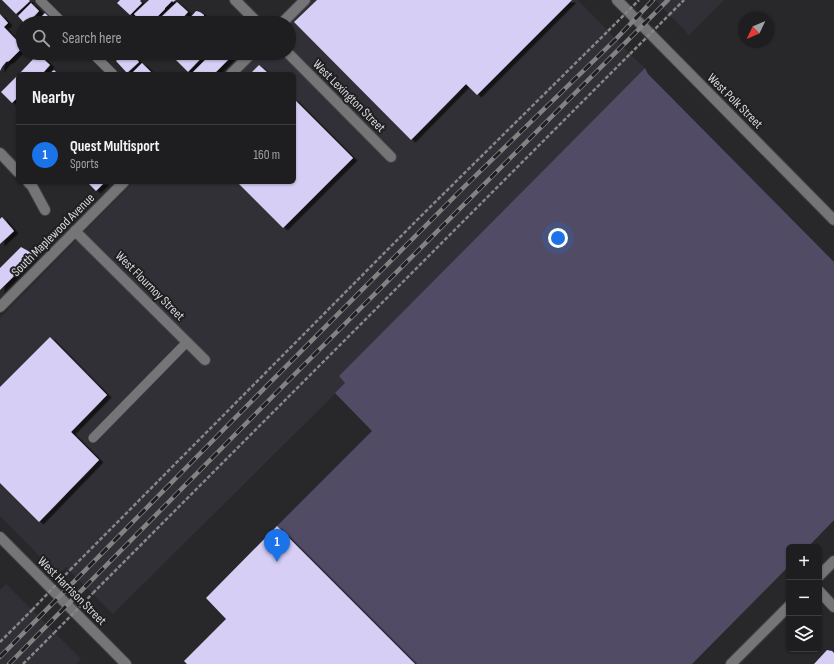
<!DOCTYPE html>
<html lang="en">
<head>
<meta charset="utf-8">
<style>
  :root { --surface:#1e1e20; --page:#2b2b2d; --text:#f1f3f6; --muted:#a1a2a5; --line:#3c3c3e; --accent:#1a73e8 }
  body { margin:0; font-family:"Sofia Sans Condensed",sans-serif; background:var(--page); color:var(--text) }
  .controls { position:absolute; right:12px; bottom:12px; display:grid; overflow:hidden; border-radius:6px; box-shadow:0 1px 3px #0004 }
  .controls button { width:36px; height:36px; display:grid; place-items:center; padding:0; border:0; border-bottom:1px solid var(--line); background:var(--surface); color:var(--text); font:20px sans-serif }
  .compass { position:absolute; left:738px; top:12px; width:36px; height:36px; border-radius:50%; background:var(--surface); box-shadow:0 1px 3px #0004; rotate:226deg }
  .you { position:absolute; left:558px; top:238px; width:14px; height:14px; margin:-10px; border:3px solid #fff; border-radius:50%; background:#1a73e8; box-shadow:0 0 0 6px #1a73e833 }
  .badge { display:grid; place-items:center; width:26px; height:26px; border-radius:50%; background:var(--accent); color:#fff; font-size:13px; font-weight:700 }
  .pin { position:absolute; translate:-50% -33px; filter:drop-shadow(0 1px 2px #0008) }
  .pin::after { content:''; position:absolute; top:21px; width:14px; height:12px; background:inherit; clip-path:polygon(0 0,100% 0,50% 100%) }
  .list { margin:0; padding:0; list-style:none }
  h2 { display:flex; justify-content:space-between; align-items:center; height:52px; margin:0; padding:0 16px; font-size:17px }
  h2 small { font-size:13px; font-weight:400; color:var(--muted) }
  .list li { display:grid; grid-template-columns:26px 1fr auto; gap:12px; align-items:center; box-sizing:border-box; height:60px; padding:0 16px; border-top:1px solid var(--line) }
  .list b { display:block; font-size:15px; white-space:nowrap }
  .list p { margin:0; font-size:13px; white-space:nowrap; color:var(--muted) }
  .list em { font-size:13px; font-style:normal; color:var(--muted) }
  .icon { flex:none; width:22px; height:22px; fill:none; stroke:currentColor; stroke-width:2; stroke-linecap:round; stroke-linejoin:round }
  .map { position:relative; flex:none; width:834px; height:664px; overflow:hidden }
  .search { position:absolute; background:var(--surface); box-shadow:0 1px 3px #0004; left:16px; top:16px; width:280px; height:44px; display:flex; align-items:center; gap:10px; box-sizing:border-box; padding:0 14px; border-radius:22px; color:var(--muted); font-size:15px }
  .panel { position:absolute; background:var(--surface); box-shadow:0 1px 3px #0004; left:16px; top:72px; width:280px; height:112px; border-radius:6px }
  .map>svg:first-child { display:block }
  .built { fill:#313037 }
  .green { fill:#514b65 }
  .building { fill:#d6cef5; filter:url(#shadow) }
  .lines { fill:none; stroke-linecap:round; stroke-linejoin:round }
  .lane-casing { stroke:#464647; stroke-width:10 }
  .street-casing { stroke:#464647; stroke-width:12 }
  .secondary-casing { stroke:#464647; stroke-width:12 }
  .path { stroke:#868687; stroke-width:2.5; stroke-dasharray:4 2; stroke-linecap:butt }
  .lane { stroke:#757577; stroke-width:9 }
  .street { stroke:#757577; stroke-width:10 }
  .secondary { stroke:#757577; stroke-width:10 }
  .rail-casing { stroke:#838384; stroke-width:4.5 }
  .rail { stroke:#1f1e21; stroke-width:3; stroke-dasharray:9; stroke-linecap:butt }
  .path-bridge { stroke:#868687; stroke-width:2.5; stroke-dasharray:4 2; stroke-linecap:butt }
  .labels { text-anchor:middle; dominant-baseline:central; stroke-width:4; stroke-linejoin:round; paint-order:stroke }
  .street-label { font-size:13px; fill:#dbdbdc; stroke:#1f1e21 }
</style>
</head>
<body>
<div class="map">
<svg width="834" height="664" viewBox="0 0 834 664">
  <defs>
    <filter id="shadow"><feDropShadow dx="4.5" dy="2.5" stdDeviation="0" flood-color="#0009"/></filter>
  </defs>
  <rect width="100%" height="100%" fill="#28282a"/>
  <!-- built -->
  <g class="built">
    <path d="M312,0H578L634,58L645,68L339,376L346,383L113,614L66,567L58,575L0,516V318L133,182H294V74H239L260,53H289V23Z"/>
    <path d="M655,0H724L689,35Z"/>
    <path d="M6,584L81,659L76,664H0V590Z"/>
  </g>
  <!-- green -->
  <path class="green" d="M645,68L648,74L834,262V520L808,547H789V566L692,664H415L277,526L372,431L335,393L345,383L339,376Z"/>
  <!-- building -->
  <g class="building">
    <path d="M2,0H29L30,1L16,14Z"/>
    <path d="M120,0H141L140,1L142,3L130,15L117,3Z"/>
    <path d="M149,0H176L173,2L172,1L165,8V9L151,23H142L134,14Z"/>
    <path d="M317,0H572L477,95L466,84L411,140L294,22Z"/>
    <path d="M177,2L188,12L178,23H155Z"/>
    <path d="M31,3L39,11L28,23H24L18,16Z"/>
    <path d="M196,11L200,12L204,15L203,19L208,23H180L184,20L190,18Z"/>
    <path d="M45,13L55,23H35Z"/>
    <path d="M0,14L8,23L4,27L23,47L9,61L6,62L2,67L0,71Z"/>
    <path d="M100,19L104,23H96Z"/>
    <path d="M125,53H131L139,62L127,73L116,61Z"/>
    <path d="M183,53H206L188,72L176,60Z"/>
    <path d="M212,53H229L232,56L214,74H191Z"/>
    <path d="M38,54L50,65L42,74H19Z"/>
    <path d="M142,63L153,74H131Z"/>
    <path d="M259,65L269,74H250Z"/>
    <path d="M54,70L58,74H49Z"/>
    <path d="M18,75V97L12,103L1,92Z"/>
    <path d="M294,99L353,158L283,228L237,182H294Z"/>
    <path d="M87,182H105L96,191Z"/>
    <path d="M2,217L14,231L0,244V219Z"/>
    <path d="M21,247L35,255L0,290V268Z"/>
    <path d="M50,337L107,395L71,432L99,460L39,522L0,483V387Z"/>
    <path d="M277,526L415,664H187L184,661L226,619L206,598Z"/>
    <path d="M827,650L832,651L834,653V664H814Z"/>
  </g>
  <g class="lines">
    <!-- lane casing -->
    <g class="lane-casing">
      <g id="lane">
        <path d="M40,0L63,23"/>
        <path d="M92,53L113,74"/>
        <path d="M93,438L187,342"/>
      </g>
    </g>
    <!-- street casing -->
    <g class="street-casing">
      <g id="street">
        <path d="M235,0L258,23"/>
        <path d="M617,0L834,220"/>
        <path d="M282,23L305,0"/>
        <path d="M288,53L391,157"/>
        <path d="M231,74L252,53"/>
        <path d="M0,153L18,172"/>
        <path d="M28,182L32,186L45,210"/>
        <path d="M75,231L205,360"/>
        <path d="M0,307L124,182"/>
        <path d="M819,576L834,561"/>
        <path d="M819,591L834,607"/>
        <path d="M731,664L789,606"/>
      </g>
    </g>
    <!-- secondary casing -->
    <g class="secondary-casing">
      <path id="secondary" d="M0,537L126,664"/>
    </g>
    <!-- path -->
    <g class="path">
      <path d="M669,15L684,0"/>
      <path d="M70,570L416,221L608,31"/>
      <path d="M93,593L630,54"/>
      <path d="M0,642L32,610"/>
      <path d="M23,664L54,633"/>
    </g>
    <!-- lane -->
    <use href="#lane" class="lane"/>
    <!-- street -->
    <use href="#street" class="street"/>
    <!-- secondary -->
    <use href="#secondary" class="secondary"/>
    <!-- rail casing -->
    <g class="rail-casing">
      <g id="rail">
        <path d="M0,657L231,422L464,187L616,39L653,0"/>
        <path d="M9,664L281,388L668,0"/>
      </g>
    </g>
    <!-- rail -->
    <use href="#rail" class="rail"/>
    <!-- path-bridge -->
    <g class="path-bridge">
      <path d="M608,31L639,0"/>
      <path d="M630,54L669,15"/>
      <path d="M32,610L70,570"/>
      <path d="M54,633L93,593"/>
    </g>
  </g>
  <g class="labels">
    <!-- street labels -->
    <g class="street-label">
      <text transform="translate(349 96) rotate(45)">West Lexington Street</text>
      <text transform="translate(735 101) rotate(45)">West Polk Street</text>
      <text transform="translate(53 235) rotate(-45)">South Maplewood Avenue</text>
      <text transform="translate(150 286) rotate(45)">West Flournoy Street</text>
      <text transform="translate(72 591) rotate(45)">West Harrison Street</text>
    </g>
  </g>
</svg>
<div class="controls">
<button>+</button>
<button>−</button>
<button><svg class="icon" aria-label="layers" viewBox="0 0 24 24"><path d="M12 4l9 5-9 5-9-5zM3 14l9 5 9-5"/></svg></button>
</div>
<svg class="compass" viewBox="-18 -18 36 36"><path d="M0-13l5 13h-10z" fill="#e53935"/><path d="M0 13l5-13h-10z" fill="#a1a2a5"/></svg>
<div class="you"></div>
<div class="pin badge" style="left:277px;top:562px">1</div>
<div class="search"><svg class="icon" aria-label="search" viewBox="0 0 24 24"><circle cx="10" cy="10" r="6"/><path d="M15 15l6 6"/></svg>Search here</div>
<section class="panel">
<h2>Nearby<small></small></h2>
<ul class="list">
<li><span class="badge">1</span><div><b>Quest Multisport</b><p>Sports</p></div><em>160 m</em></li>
</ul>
</section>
</div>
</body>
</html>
